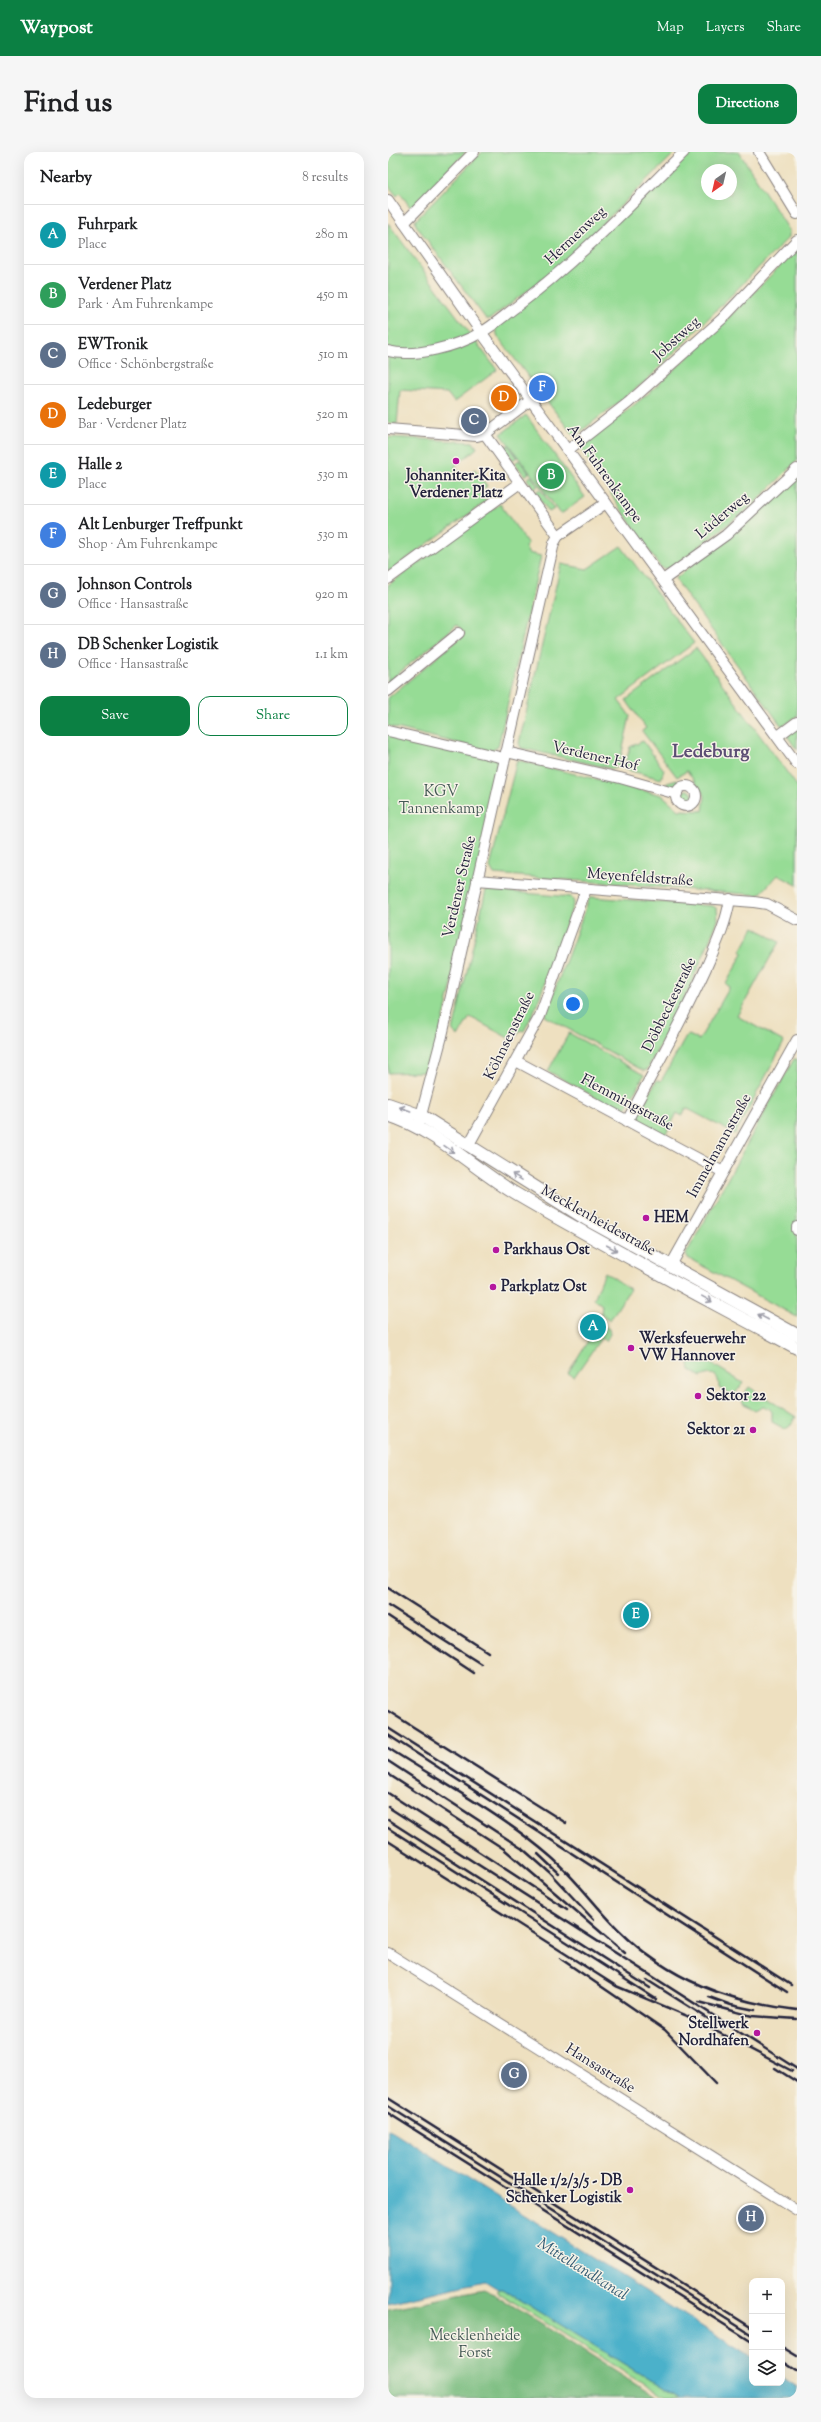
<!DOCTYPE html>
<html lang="en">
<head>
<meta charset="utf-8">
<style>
  :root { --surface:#fff; --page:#f6f6f6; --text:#202124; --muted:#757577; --line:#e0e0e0; --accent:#0b8043 }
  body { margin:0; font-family:"Sorts Mill Goudy",serif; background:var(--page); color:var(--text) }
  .controls { position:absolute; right:12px; bottom:12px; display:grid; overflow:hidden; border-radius:8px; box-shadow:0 4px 16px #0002 }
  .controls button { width:36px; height:36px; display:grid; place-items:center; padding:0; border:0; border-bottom:1px solid var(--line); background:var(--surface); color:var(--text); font:20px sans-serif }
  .compass { position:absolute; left:313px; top:12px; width:36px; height:36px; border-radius:50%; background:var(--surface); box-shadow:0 4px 16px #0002; rotate:214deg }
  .you { position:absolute; left:185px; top:852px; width:14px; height:14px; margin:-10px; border:3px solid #fff; border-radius:50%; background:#1a73e8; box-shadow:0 0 0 6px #1a73e833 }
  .badge { display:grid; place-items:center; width:26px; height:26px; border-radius:50%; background:var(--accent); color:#fff; font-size:13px; font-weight:700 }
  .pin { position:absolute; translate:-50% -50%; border:2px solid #fff; box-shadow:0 1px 4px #0006 }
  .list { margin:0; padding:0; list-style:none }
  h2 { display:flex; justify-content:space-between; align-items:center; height:52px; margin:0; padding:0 16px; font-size:17px }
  h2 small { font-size:13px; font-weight:400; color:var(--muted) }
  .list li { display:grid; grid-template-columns:26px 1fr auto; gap:12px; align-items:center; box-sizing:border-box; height:60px; padding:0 16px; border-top:1px solid var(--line) }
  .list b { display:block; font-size:15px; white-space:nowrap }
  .list p { margin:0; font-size:13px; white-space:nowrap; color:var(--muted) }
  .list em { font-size:13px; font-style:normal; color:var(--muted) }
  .actions { display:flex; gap:8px; padding:12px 16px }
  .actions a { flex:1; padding:9px 0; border:1px solid var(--accent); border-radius:12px; text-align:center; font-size:14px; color:var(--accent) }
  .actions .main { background:var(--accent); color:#fff }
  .icon { flex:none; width:22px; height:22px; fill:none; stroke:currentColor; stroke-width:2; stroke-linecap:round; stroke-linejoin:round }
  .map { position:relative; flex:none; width:409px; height:2246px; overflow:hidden; border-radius:12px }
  header { display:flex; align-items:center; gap:24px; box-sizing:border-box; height:56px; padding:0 20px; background:var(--accent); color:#fff }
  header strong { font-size:19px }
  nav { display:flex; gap:22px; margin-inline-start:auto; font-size:14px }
  .intro { display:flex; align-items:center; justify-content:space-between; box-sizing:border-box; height:96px; padding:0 24px }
  h1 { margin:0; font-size:28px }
  .button { padding:10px 18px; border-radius:12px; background:var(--accent); color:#fff; font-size:14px; font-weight:700 }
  main { display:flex; gap:24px; padding:0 24px }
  aside { flex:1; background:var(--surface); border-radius:12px; box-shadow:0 4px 16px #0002 }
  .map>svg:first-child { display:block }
  .green { fill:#96dc95; stroke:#5c7f68; fill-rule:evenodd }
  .forest { fill:#78bc7e; stroke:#4d6f5c }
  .water { fill:#4bb1ca; stroke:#366a82 }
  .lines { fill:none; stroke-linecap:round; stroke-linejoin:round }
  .minor-casing { stroke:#88817e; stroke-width:12 }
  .major-casing { stroke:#88817e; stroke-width:14 }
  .minor { stroke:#fff; stroke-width:10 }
  .major { stroke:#fff; stroke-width:12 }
  .rail { stroke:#22223b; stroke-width:2.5 }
  .oneway { stroke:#9c9ca7 }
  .poi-dot { fill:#b5179e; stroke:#f7f3e8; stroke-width:1.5 }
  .labels { text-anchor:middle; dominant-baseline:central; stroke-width:3; stroke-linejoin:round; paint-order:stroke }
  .street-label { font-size:15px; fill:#22223b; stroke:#f7f3e8 }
  .poi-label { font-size:15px; font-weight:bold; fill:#22223b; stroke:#f7f3e8; text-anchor:start }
  .park-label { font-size:15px; fill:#455a56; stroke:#f7f3e8 }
  .water-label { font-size:16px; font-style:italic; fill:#325b74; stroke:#f7f3e8 }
  .district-label { font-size:19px; font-weight:bold; fill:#5c4e74; stroke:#f7f3e8 }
</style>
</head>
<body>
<header>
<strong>Waypost</strong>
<nav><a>Map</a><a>Layers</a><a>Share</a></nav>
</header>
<div class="intro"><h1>Find us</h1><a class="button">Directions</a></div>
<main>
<aside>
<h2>Nearby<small>8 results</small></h2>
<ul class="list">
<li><span class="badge" style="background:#0f9aa8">A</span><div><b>Fuhrpark</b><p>Place</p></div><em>280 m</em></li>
<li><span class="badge" style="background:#2e9e5b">B</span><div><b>Verdener Platz</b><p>Park · Am Fuhrenkampe</p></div><em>450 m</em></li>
<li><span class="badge" style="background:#5c6f8a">C</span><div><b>EWTronik</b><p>Office · Schönbergstraße</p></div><em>510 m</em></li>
<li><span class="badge" style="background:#e8710a">D</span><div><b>Ledeburger</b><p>Bar · Verdener Platz</p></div><em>520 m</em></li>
<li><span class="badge" style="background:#0f9aa8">E</span><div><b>Halle 2</b><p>Place</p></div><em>530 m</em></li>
<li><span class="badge" style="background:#3f7fe0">F</span><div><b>Alt Lenburger Treffpunkt</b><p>Shop · Am Fuhrenkampe</p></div><em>530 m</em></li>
<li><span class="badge" style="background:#5c6f8a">G</span><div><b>Johnson Controls</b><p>Office · Hansastraße</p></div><em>920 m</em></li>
<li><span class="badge" style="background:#5c6f8a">H</span><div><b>DB Schenker Logistik</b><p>Office · Hansastraße</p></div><em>1.1 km</em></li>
</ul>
<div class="actions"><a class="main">Save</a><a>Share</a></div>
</aside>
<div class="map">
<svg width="409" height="2246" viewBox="0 0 409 2246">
  <rect width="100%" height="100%" fill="#f7f3e8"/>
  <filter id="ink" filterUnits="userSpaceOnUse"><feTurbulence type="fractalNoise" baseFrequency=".025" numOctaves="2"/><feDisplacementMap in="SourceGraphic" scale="8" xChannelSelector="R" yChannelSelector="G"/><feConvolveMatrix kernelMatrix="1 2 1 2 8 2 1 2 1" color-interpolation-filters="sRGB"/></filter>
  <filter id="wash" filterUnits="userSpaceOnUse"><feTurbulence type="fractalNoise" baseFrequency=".012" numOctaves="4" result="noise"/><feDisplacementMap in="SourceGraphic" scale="16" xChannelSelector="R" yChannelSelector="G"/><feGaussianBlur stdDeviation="0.9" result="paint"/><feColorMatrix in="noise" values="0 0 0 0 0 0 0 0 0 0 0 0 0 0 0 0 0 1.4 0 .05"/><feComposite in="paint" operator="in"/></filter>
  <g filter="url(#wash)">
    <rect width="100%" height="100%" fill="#eee0c0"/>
    <!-- green -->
    <g class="green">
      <path d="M0,0H78L23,56L12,41L9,44L0,33Z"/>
      <path d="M94,0H288L168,117L102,167H98L28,73L27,69Z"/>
      <path d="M300,0H351L401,78V85L259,228L188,283H185L110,185L107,176ZM319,18H343V42H319Z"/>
      <path d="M0,71L109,218L66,250L59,241L12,238L9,272L0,271Z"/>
      <path d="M409,97V309L365,353L282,417L273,416L192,296L261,241L313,193Z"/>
      <path d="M138,263L197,345L173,362L113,282Z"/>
      <path d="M0,285L85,290L89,296L67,314L75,326L87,317L99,334L91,340L99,349L0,420Z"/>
      <path d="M120,293L129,305L125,308L116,296Z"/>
      <path d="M131,308L141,321L137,324L127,311Z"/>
      <path d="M409,322V564L395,574L392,572L287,427L387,345Z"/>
      <path d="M143,324L150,334L146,337L139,327Z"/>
      <path d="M152,337L166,357L161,360L147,341Z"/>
      <path d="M112,352L140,392L137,394L140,401L153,404L110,595L102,599L0,574V546L77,482L69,473L0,530V433Z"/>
      <path d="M233,394L306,491L230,548L242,564L231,614L225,617L133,596L131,591L173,412L199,417Z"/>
      <path d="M308,496L409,634V733L390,723L371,743L106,722L102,715L129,608L274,643L291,658L315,659L317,644L299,619L289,625L254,579L258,576L238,548Z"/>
      <path d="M409,574V598L400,585L401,580Z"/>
      <path d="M0,579L116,606L43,922L34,920L0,921Z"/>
      <path d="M255,589L276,618L273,627L236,617L242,595Z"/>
      <path d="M289,628L293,633L278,636L279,631Z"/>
      <circle cx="299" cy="644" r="6"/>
      <path d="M98,738L183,745L186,750L148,855L136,879L132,878L126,889L82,865L70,884L65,879Z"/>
      <path d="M203,745L325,754L329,757L330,768L302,835L259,918L256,919L157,864L201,747Z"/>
      <path d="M366,775L391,790L349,864L396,890L347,982L298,956L294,964L289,961L277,984L250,969L249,963L269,928L273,929L298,885L301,883L311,888L342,835L338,832L355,801L353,799Z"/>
      <path d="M181,881L256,923L237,958L232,959L160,919Z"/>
      <path d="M406,907H409V1165L300,1106L298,1102Z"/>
      <path d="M217,1120L242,1137L222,1168L213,1162L214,1153L206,1147Z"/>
      <path d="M211,1171L221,1177L222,1182L218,1189L213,1186L186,1225L180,1221Z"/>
      <path d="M308,1202L355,1231L346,1243L331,1236C331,1223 326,1219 313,1225L302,1218L301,1211Z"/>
      <path d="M361,1235L408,1265L401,1275L397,1277L384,1270V1260L381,1256L375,1255L367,1259L355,1251L354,1245Z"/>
      <path d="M112,2136L115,2137L291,2246H277L108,2139Z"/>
    </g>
    <!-- forest -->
    <path class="forest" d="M96,2138L108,2143L269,2246H0V2157Z"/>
    <!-- water -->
    <path class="water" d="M0,1977L364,2206V2231H394V2225L409,2235V2246H291L115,2137H110L97,2129L0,2151Z"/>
  </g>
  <g filter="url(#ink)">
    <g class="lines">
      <!-- minor casing -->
      <g class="minor-casing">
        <g id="minor">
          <path d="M371,0L409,62"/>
          <path d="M0,48L93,180L409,612"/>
          <path d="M16,71L86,0"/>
          <path d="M0,199C27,206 70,194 94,180C106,173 117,163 128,155C189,109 242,54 296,0"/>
          <path d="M0,277L89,284L97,282L143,248"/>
          <path d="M97,282L170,384"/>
          <path d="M180,298L240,251L334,167L409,88"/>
          <path d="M0,427L132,331"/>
          <path d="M275,428L338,383L409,317"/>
          <path d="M0,539L71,481"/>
          <path d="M0,579L116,606"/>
          <path d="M390,584L409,570"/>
          <path d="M118,600L232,626L289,642"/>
          <circle cx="298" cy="644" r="10"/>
          <path d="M89,728L366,750L379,752L409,768"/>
          <path d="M128,909L335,1020"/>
          <path d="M239,969C266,919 294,869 318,816C328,793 338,772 342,747"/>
          <path d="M31,971L54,884L166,391L170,384L218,351"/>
          <path d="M80,994L152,864L198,737"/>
          <path d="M409,1075V1078"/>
          <path d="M282,1115L409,888"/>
          <path d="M0,1801L409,2058"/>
        </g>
      </g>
      <!-- major casing -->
      <g class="major-casing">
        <g id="major">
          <path d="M0,952L34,964L198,1067L409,1183"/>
          <path d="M0,963C48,978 86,1017 128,1042C220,1096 315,1145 409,1196"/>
        </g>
      </g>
      <!-- minor -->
      <use href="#minor" class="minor"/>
      <!-- major -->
      <use href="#major" class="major"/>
      <!-- rail -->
      <g class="rail">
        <path d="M0,1436L100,1500"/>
        <path d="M0,1453L93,1512"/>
        <path d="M0,1464L86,1521"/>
        <path d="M0,1559L178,1671"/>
        <path d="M0,1576L403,1833"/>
        <path d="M0,1583L399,1840"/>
        <path d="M0,1596C53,1630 116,1664 163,1705C188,1727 208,1755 231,1778C281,1828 341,1850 409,1858"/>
        <path d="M0,1609L136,1698L161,1720L205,1767"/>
        <path d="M0,1622L116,1697L237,1801"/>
        <path d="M0,1641L179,1757"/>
        <path d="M0,1655L409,1917"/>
        <path d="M0,1668L262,1836"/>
        <path d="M0,1676L268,1847"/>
        <path d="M0,1689L228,1834L297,1863L404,1919"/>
        <path d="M150,1702L170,1721"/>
        <path d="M173,1807L277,1878L328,1931"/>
        <path d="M259,1828L335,1876"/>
        <path d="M321,1845L343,1853L367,1858"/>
        <path d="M311,1850L364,1864L409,1867"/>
        <path d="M387,1916L409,1930"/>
        <path d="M0,1946L364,2176"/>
        <path d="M0,1954L364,2183"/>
        <path d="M0,1961L364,2190"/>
        <path d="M394,2195L409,2204"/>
        <path d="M394,2209L409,2219"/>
      </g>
    </g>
    <!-- one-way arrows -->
    <defs><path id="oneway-shaft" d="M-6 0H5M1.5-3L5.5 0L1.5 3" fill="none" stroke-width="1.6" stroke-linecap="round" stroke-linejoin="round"/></defs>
    <g class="oneway">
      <use href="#oneway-shaft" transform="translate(17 957) rotate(-161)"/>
      <use href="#oneway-shaft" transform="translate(61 997) rotate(35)"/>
      <use href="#oneway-shaft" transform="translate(129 1025) rotate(-148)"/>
      <use href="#oneway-shaft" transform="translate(224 1096) rotate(28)"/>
      <use href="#oneway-shaft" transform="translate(319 1147) rotate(29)"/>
      <use href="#oneway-shaft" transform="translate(375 1165) rotate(-152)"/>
    </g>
  </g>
  <!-- markers -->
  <g class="poi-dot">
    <circle cx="68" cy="309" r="4"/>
    <circle cx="258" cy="1066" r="4"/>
    <circle cx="108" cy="1098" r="4"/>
    <circle cx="105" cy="1135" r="4"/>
    <circle cx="243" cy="1196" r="4"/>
    <circle cx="310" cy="1244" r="4"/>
    <circle cx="365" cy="1278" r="4"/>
    <circle cx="369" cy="1881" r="4"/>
    <circle cx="242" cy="2038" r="4"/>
  </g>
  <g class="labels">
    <!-- street labels -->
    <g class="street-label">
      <text transform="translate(188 84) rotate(-43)">Hermenweg</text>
      <text transform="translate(289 187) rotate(-42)">Jobstweg</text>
      <text transform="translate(216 322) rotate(54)">Am Fuhrenkampe</text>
      <text transform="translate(335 364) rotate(-40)">Lüderweg</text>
      <text transform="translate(207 605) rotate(13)">Verdener Hof</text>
      <text transform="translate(252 726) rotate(4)">Meyenfeldstraße</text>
      <text transform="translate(72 735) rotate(-77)">Verdener Straße</text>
      <text transform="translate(282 853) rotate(-64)">Döbbeckestraße</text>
      <text transform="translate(122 884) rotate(-64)">Köhnsenstraße</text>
      <text transform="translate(239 951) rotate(28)">Flemmingstraße</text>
      <text transform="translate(332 994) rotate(-61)">Immelmannstraße</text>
      <text transform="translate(210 1069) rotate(29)">Mecklenheidestraße</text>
      <text transform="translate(212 1917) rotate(32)">Hansastraße</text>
    </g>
    <!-- poi labels -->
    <g class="poi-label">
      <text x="68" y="324" text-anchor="middle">Johanniter-Kita<tspan x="68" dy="17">Verdener Platz</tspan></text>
      <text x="266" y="1066">HEM</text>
      <text x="116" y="1098">Parkhaus Ost</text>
      <text x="113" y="1135">Parkplatz Ost</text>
      <text x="251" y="1187">Werksfeuerwehr<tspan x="251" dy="17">VW Hannover</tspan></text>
      <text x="318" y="1244">Sektor 22</text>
      <text x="357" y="1278" text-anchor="end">Sektor 21</text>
      <text x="361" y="1872" text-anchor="end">Stellwerk<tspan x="361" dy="17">Nordhafen</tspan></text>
      <text x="234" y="2029" text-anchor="end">Halle 1/2/3/5 - DB<tspan x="234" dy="17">Schenker Logistik</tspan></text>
    </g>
    <!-- park labels -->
    <g class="park-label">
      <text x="53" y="640">KGV<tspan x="53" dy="17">Tannenkamp</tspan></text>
      <text x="87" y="2184">Mecklenheide<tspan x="87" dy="17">Forst</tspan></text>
    </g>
    <!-- water labels -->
    <g class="water-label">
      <text transform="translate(194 2118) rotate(32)">Mittellandkanal</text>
    </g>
    <!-- district labels -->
    <g class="district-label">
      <text x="323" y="600">Ledeburg</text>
    </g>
  </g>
</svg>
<div class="controls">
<button>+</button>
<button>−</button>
<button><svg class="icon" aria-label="layers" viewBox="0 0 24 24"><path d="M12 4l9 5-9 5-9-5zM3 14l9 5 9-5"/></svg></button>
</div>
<svg class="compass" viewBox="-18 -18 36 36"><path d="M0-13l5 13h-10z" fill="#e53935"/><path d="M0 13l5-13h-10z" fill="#757577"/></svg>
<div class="you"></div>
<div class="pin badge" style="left:205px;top:1175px;background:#0f9aa8">A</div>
<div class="pin badge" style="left:163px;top:324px;background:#2e9e5b">B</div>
<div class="pin badge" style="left:86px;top:269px;background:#5c6f8a">C</div>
<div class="pin badge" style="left:116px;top:246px;background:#e8710a">D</div>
<div class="pin badge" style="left:248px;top:1463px;background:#0f9aa8">E</div>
<div class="pin badge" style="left:154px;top:236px;background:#3f7fe0">F</div>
<div class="pin badge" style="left:126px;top:1923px;background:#5c6f8a">G</div>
<div class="pin badge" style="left:363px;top:2066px;background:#5c6f8a">H</div>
</div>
</main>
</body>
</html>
